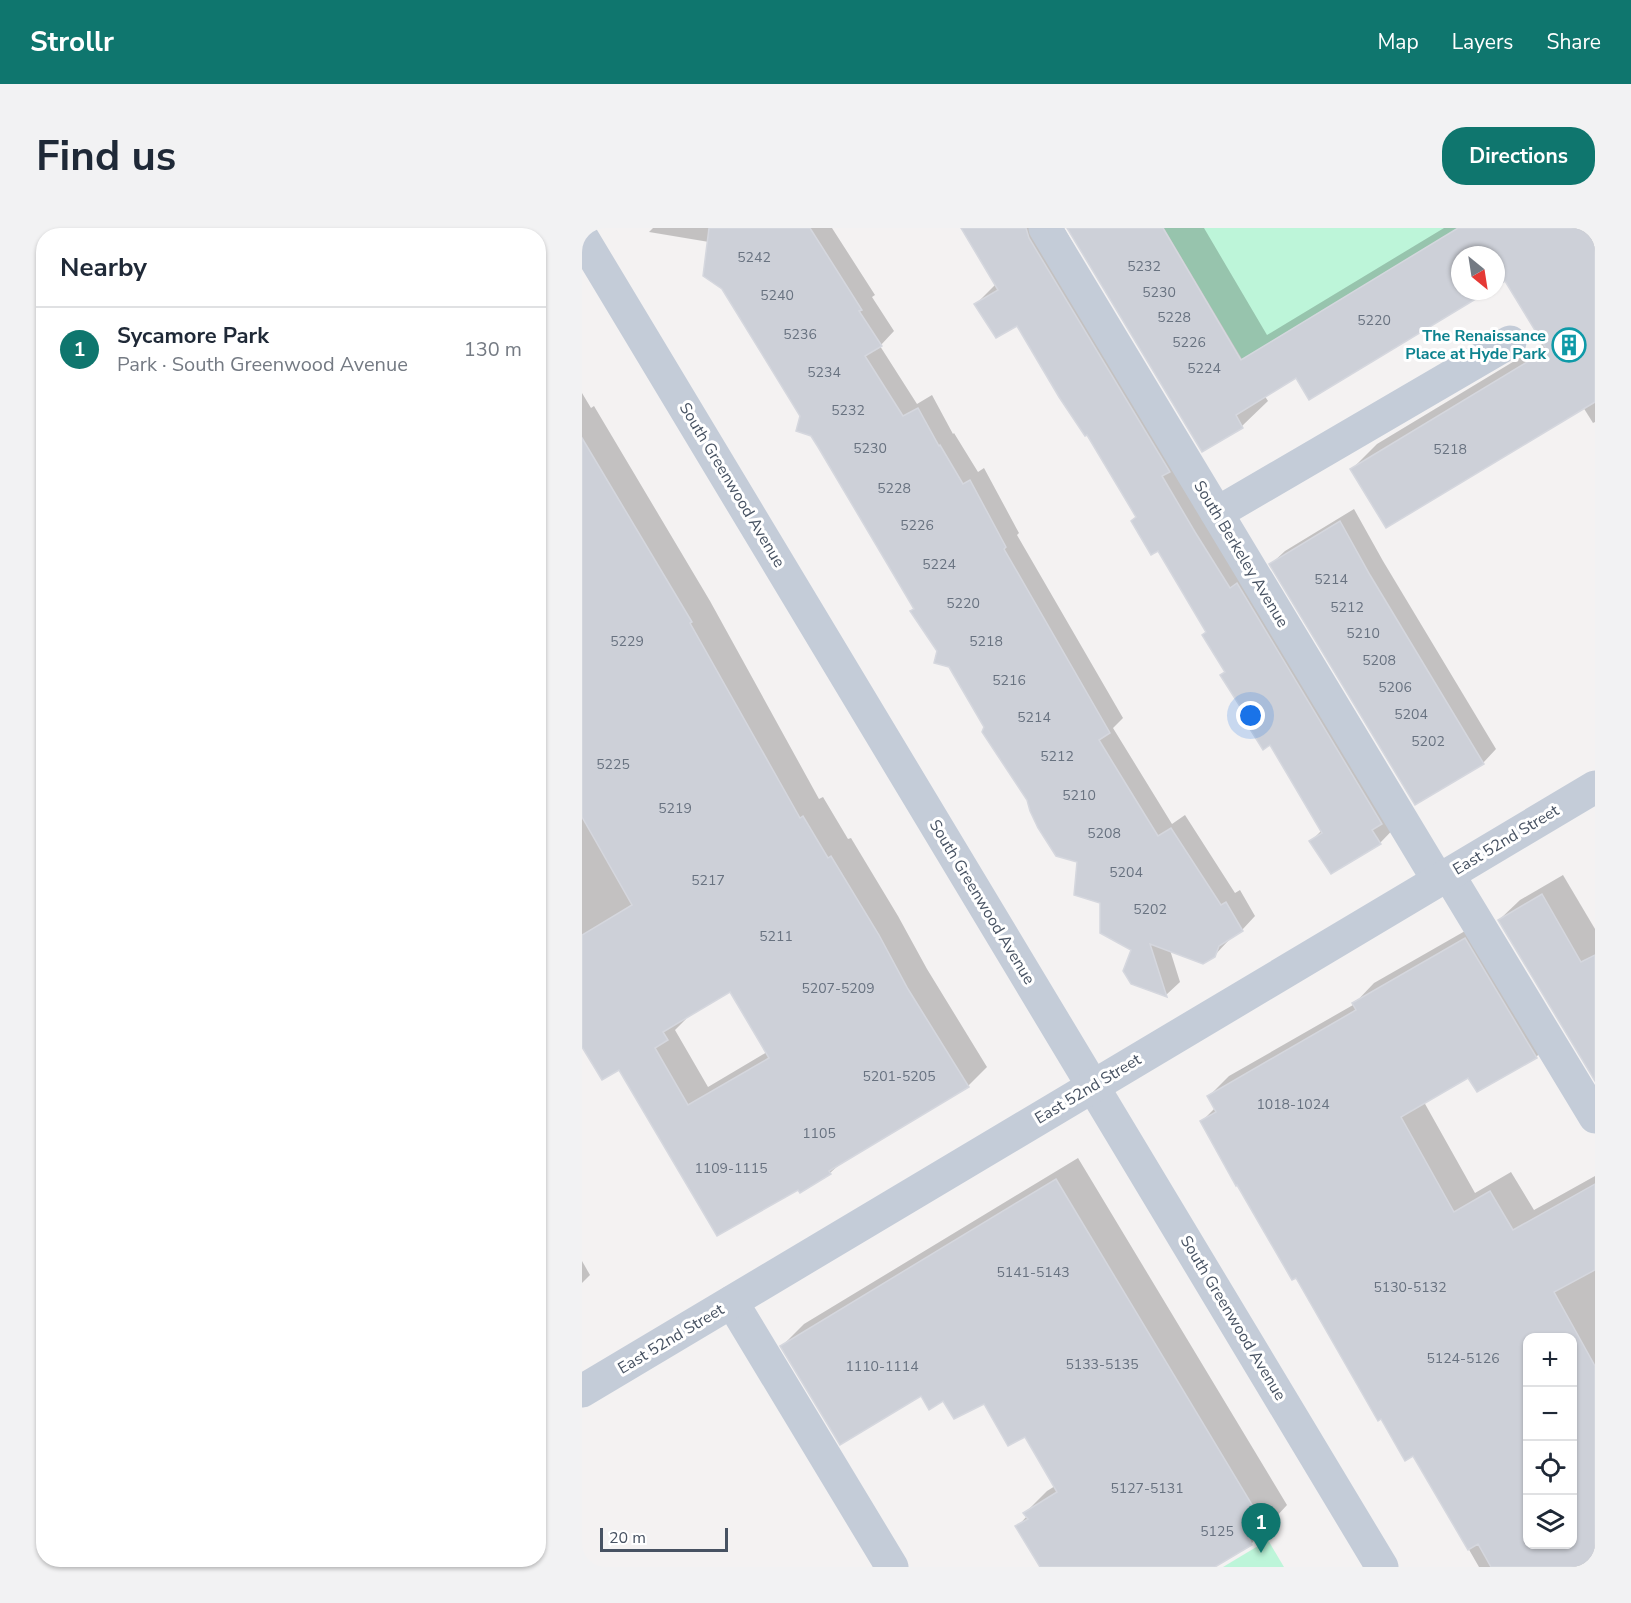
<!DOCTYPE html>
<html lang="en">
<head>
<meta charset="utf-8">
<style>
  :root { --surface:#fff; --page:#f2f2f3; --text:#1f2937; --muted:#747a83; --line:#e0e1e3; --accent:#0f766e }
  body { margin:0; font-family:"Nunito Sans",sans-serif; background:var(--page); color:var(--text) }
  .controls { position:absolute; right:18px; bottom:18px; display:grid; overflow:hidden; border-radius:12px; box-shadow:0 2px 4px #0004 }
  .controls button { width:54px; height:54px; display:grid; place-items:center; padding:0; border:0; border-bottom:2px solid var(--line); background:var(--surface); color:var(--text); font:30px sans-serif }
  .compass { position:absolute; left:869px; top:18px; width:54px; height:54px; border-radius:50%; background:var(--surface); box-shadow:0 2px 4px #0004; rotate:150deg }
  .scale { position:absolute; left:18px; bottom:15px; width:128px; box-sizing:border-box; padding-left:6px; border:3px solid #475262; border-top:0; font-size:16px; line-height:21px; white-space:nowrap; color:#475262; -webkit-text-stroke:4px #fff; paint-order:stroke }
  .you { position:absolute; left:669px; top:488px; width:21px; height:21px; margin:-15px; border:4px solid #fff; border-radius:50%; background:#1a73e8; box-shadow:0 0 0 9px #1a73e833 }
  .badge { display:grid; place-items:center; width:39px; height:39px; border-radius:50%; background:var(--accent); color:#fff; font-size:20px; font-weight:700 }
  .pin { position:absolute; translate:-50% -50px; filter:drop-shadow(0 2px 3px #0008) }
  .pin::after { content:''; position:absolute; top:32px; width:21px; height:18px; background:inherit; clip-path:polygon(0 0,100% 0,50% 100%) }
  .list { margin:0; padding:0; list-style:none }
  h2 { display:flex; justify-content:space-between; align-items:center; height:78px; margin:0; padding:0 24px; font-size:26px }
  h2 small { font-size:20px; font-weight:400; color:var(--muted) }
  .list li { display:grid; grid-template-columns:39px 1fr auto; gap:18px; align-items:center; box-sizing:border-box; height:84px; padding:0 24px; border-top:2px solid var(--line) }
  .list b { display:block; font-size:22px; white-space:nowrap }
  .list p { margin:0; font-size:20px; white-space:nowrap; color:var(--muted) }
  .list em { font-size:20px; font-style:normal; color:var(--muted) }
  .icon { flex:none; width:33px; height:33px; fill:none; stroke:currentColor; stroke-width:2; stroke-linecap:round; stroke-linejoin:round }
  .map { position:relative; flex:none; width:1013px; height:1339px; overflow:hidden; border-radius:24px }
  header { display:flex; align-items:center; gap:36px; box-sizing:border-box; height:84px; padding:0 30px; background:var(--accent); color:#fff }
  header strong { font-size:28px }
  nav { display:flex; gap:33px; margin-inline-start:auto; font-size:21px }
  .intro { display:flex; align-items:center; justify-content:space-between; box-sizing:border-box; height:144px; padding:0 36px }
  h1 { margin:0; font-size:42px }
  .button { padding:15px 27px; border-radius:24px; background:var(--accent); color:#fff; font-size:21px; font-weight:700 }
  main { display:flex; gap:36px; padding:0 36px }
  aside { flex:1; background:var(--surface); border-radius:24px; box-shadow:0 2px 4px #0004 }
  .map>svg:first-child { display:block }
  .green { fill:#bdf5d9 }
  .shadow { fill:#0003; fill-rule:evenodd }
  .building { fill:#cdd0d8; stroke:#d5d7de; stroke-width:1.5; fill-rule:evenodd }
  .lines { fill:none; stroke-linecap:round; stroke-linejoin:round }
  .minor { stroke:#c4ccd8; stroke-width:33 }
  .labels { text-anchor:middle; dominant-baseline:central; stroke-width:6; stroke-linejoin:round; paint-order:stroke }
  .number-label { font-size:14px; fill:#687280 }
  .culture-label { font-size:16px; font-weight:bold; fill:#0d838f; stroke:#fff; text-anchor:end }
  .street-label { font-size:16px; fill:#475262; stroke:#fff }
</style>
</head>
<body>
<header>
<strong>Strollr</strong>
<nav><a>Map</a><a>Layers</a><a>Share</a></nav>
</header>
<div class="intro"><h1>Find us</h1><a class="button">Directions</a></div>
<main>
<aside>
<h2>Nearby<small></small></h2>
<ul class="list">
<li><span class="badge">1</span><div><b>Sycamore Park</b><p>Park · South Greenwood Avenue</p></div><em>130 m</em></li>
</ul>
</aside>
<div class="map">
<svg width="1013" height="1339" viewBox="0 0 1013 1339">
  <rect width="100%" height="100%" fill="#f4f2f2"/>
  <!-- green -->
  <g class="green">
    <path d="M582,0H891L679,163Z"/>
    <path d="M686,1312L702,1339H641Z"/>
  </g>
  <!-- shadow -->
  <g class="shadow">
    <path d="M71,0H250L293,67L290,69L312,103L298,118L335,176L350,167L371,206L372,205L396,244L402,240L437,305L435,307L541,490L531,500L590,596L603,587L653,665L658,662L673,688L660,702L648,709L646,713L632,728L588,722L598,754L584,767L550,755L551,721L520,674L497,632L446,572L368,438L356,423L333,380L220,187L127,14L67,4Z"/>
    <path d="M380,0H482L823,589L798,615L729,613L740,602L689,515L663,483L626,403L505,205L435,96L394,76L414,56Z"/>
    <path d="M487,0H622L685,107L862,0H1013V194L1011,195L1001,179L770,241L795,216L962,115L924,51L914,57V27H878V63H904L714,148L682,167L686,173L660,198L621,222Z"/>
    <path d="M0,165L9,180L12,178L128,373L237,571L241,569L266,611L269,610L316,688L345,741L405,839L386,858L261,933L248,945L218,963L0,816ZM148,761L185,824L126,859L93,802L104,791L103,789Z"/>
    <path d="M772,281L801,333L914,521L901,535L689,336L703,323Z"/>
    <path d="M981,647L1013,701V851L917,692L938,672Z"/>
    <path d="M904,691L975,809L954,829L895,862L887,848L842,874L893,965L929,944L952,982L1013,948V1339H897L832,1226L714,1048L620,893L633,880L627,868L647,848L771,777L792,755ZM945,1110H990V1316H945Z"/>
    <path d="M496,930L705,1277L670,1315L631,1339H460L435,1299L445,1288L443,1285L465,1263L473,1258L443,1207L402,1174L362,1171L340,1166L200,1118L222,1096Z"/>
    <path d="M0,1033L8,1047L0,1055Z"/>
  </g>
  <!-- building -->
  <g class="building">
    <path d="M127,0H228L280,82L277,83L300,118L283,128L321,188L336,180L357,218L358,217L381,256L388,252L424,319L422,321L528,505L517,512L547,561L576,608L589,600L639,677L644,674L661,703L637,718L633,729L621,736L568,716L585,769L549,756L541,743L549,722L518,705V675L492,667L495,634L474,628L456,600L448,583L445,572L400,504L402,499L367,439L352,435L355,423L328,383L332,381L236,219L229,208L214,203L218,188L140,61L121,48Z"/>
    <path d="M379,0H444L447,10L588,244L580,248L613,304L648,360L655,355L800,596L790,602L799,616L749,646L727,613L740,605L688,517L681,522L658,485L661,483L638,447L643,444L620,407L624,404L576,323L569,327L549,293L554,289L505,207L503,208L477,169L435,98L414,110L392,76L416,62Z"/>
    <path d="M485,0H581L659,132L876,0H1013V174L804,300L768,241L965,122L923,53L914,59V27H878V63H907L727,172L714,150L654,187L661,200L620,224Z"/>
    <path d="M0,210L110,394L108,395L218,590L221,588L246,630L249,628L297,707L326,761L387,859L247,943L249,946L218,965L216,962L135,1008L37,842L20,852L0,819V707L50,677L0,589ZM148,764L187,830L106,877L73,820L86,812L81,804Z"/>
    <path d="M758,293L788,347L902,536L833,577L687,336Z"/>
    <path d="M960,666L999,734L1013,727V853L916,692Z"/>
    <path d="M883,710L955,830L895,864L886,850L819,889L872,984L908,963L931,1002L1013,956V1042L972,1064L1013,1138V1339H909L896,1316L886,1322L831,1228L823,1233L799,1191L796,1193L714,1050L710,1052L655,957L654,958L618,893L634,884L625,868L774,782L770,775ZM945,1110H990V1317H945Z"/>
    <path d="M474,951L684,1300L667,1310L670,1317L633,1339H458L433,1298L446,1291L441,1285L475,1264L443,1209L426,1218L402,1176L372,1191L361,1173L347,1182L339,1168L258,1217L198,1118Z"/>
  </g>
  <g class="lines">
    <!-- minor -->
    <g class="minor">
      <path d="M463,0L856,652"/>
      <path d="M0,9L800,1339"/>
      <path d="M635,285L928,114"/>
      <path d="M866,646L1013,889"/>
      <path d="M150,1074L310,1339"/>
      <path d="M0,1163L1013,559"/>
    </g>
  </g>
  <!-- icons -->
  <defs>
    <g id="building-ring" transform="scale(1.725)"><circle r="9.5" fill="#fff" stroke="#0f9aa8" stroke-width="1.5"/><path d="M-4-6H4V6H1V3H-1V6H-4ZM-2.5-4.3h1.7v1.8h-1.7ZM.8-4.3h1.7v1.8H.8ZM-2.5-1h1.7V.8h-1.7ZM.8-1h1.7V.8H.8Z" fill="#0f9aa8"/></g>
  </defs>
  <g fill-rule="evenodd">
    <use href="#building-ring" x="987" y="117"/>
  </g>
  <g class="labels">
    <!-- number labels -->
    <g class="number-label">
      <text x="172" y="29">5242</text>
      <text x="562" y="38">5232</text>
      <text x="577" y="64">5230</text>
      <text x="195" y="67">5240</text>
      <text x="592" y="89">5228</text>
      <text x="792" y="92">5220</text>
      <text x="218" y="106">5236</text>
      <text x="607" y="114">5226</text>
      <text x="622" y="140">5224</text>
      <text x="242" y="144">5234</text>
      <text x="266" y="182">5232</text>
      <text x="288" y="220">5230</text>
      <text x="868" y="221">5218</text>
      <text x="312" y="260">5228</text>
      <text x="335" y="297">5226</text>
      <text x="357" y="336">5224</text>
      <text x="749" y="351">5214</text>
      <text x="381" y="375">5220</text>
      <text x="765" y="379">5212</text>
      <text x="781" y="405">5210</text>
      <text x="45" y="413">5229</text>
      <text x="404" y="413">5218</text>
      <text x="797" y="432">5208</text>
      <text x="427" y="452">5216</text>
      <text x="813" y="459">5206</text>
      <text x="829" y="486">5204</text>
      <text x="452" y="489">5214</text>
      <text x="846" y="513">5202</text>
      <text x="475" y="528">5212</text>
      <text x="31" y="536">5225</text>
      <text x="497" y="567">5210</text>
      <text x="93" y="580">5219</text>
      <text x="522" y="605">5208</text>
      <text x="544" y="644">5204</text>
      <text x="126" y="652">5217</text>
      <text x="568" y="681">5202</text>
      <text x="194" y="708">5211</text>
      <text x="256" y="760">5207-5209</text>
      <text x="317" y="848">5201-5205</text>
      <text x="711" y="876">1018-1024</text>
      <text x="237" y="905">1105</text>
      <text x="149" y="940">1109-1115</text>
      <text x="451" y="1044">5141-5143</text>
      <text x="828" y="1059">5130-5132</text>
      <text x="881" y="1130">5124-5126</text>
      <text x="520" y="1136">5133-5135</text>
      <text x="300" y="1138">1110-1114</text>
      <text x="565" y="1260">5127-5131</text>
      <text x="635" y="1303">5125</text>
    </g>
    <!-- culture labels -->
    <g class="culture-label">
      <text x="964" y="108">The Renaissance<tspan x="964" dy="18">Place at Hyde Park</tspan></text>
    </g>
    <!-- street labels -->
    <g class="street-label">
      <text transform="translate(150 257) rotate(59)">South Greenwood Avenue</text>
      <text transform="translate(659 326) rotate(59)">South Berkeley Avenue</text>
      <text transform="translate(924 612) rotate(-31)">East 52nd Street</text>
      <text transform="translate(400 674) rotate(59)">South Greenwood Avenue</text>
      <text transform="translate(506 861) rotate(-31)">East 52nd Street</text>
      <text transform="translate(651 1090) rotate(59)">South Greenwood Avenue</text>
      <text transform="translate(89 1111) rotate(-31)">East 52nd Street</text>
    </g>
  </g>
</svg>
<div class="controls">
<button>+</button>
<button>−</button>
<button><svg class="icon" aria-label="locate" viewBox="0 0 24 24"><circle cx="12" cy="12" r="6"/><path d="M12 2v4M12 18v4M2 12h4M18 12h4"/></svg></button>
<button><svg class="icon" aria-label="layers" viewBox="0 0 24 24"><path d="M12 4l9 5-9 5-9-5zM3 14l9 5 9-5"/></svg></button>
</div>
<svg class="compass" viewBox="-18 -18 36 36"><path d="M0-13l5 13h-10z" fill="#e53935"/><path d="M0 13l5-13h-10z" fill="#747a83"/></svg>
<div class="scale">20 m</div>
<div class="you"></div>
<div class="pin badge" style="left:679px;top:1325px">1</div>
</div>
</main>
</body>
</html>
